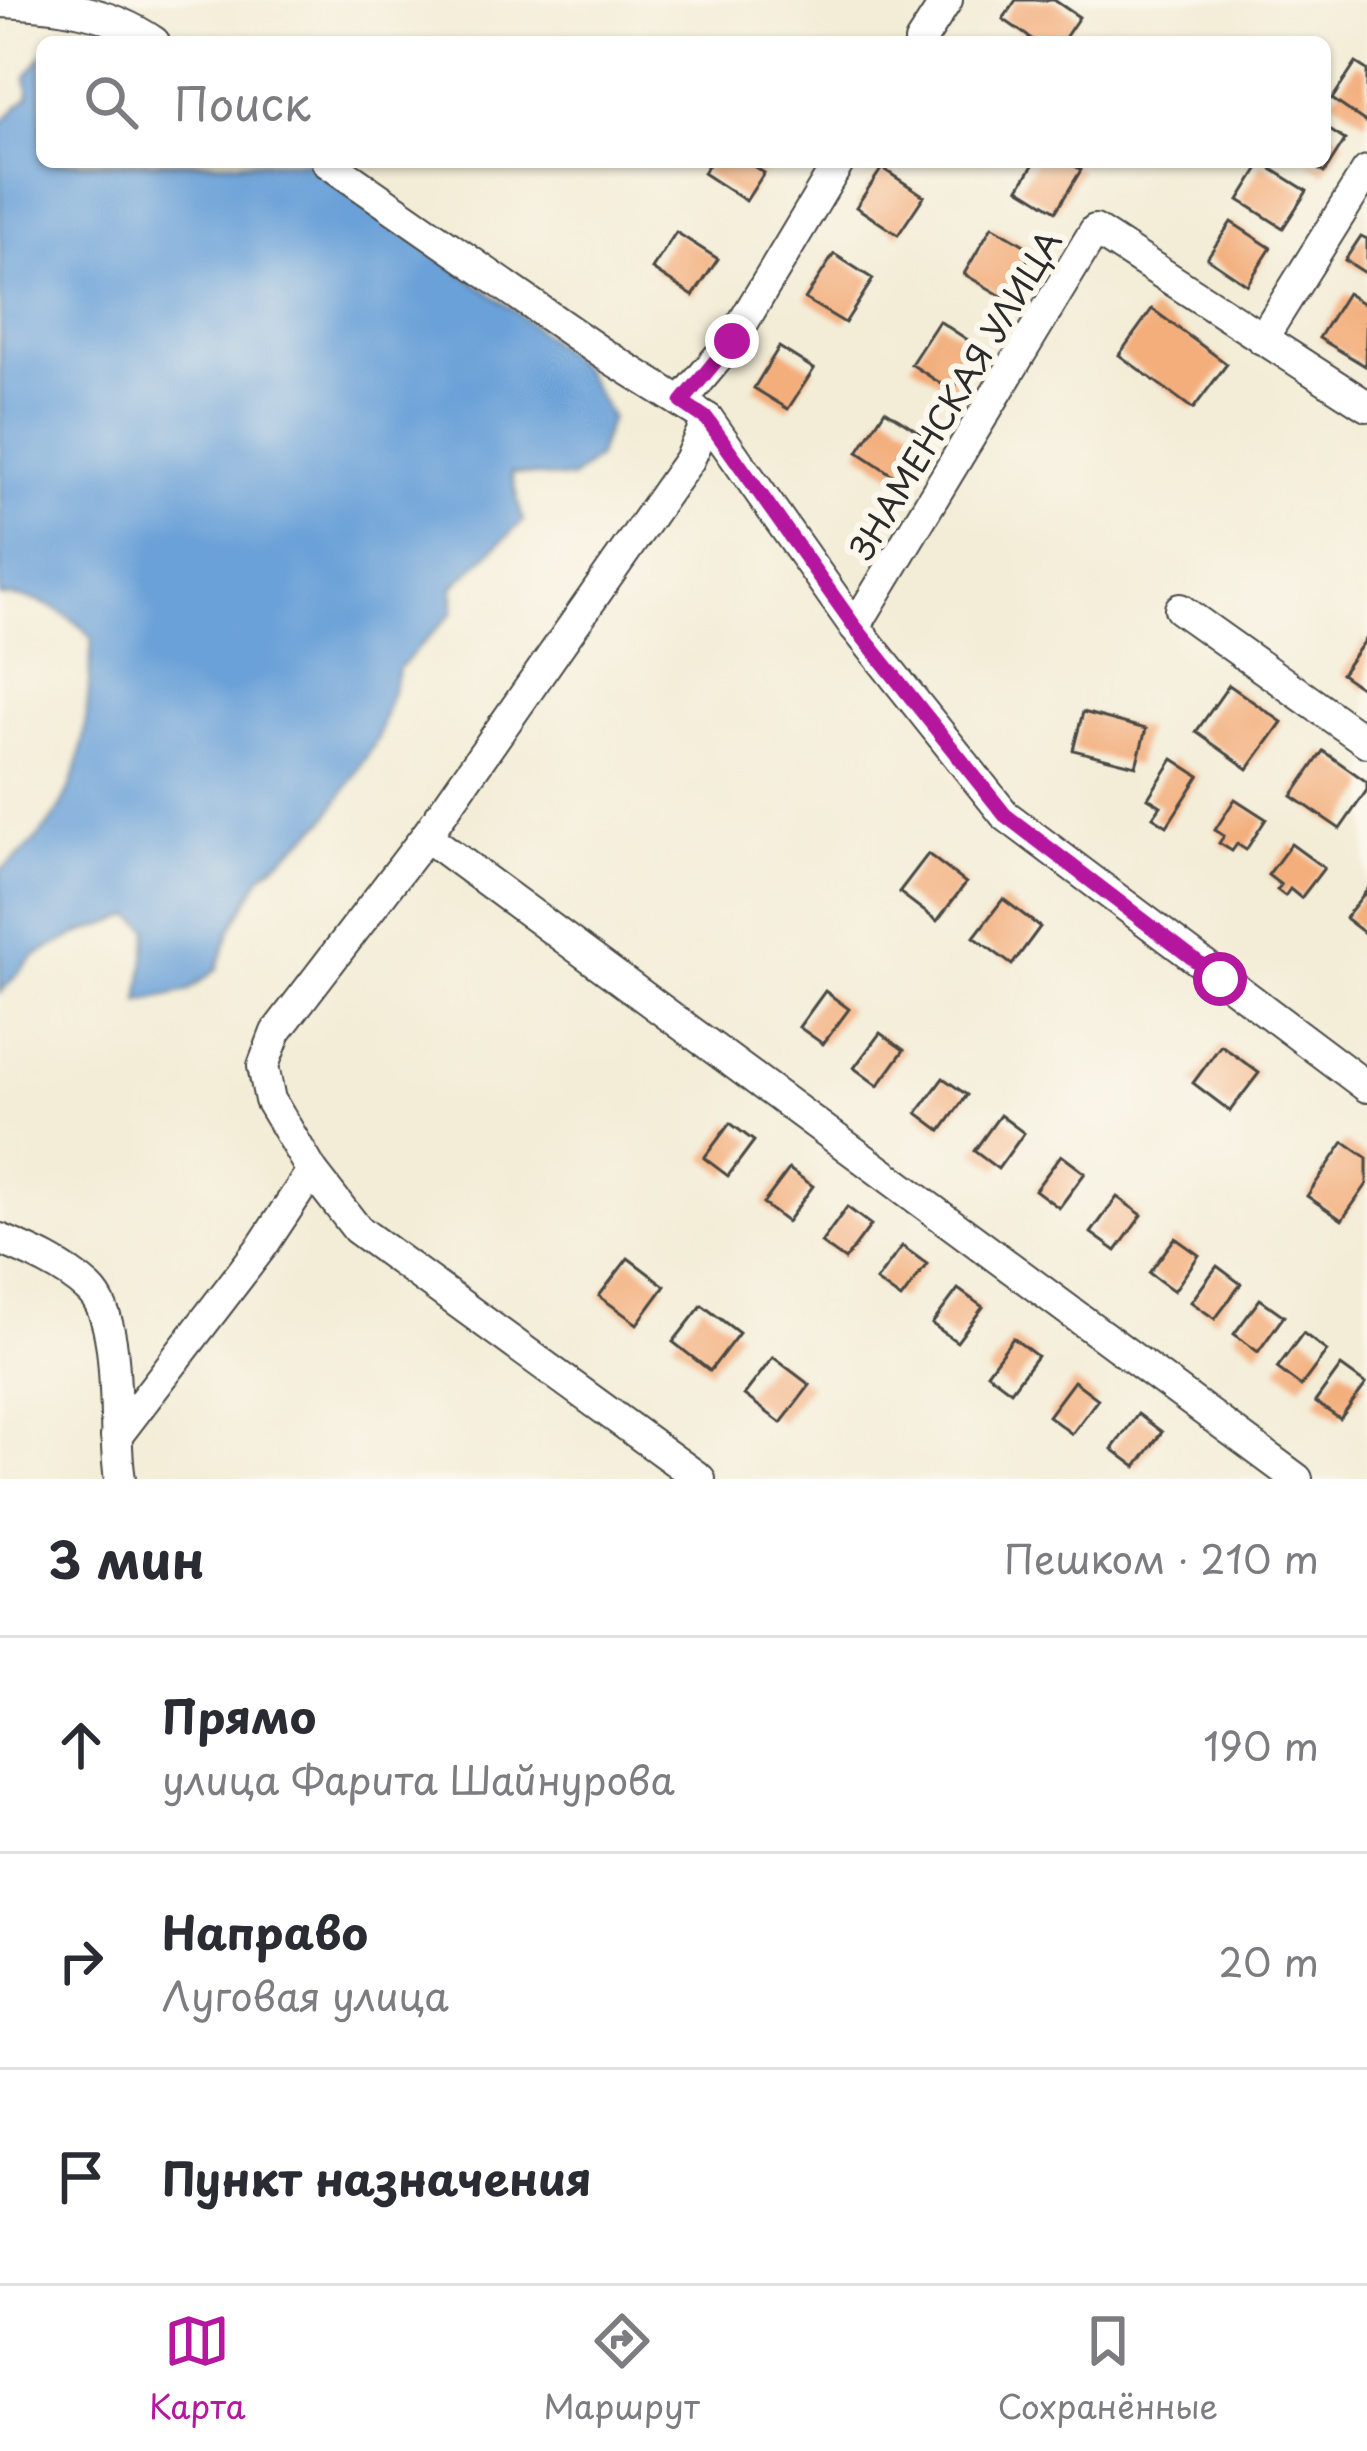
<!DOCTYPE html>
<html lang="ru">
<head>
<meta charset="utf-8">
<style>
  :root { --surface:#fff; --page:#f2f2f3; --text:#2b2b33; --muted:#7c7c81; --line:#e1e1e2; --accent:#b5179e }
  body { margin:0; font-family:"Playpen Sans",sans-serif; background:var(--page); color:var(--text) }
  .stop { position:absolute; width:36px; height:36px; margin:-27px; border:9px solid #b5179e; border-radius:50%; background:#fff }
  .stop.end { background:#b5179e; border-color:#fff; box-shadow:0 3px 12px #0008 }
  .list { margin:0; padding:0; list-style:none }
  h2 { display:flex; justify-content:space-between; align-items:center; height:156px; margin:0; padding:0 48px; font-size:51px }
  h2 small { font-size:39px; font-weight:400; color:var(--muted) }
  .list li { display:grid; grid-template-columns:78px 1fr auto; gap:36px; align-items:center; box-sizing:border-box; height:216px; padding:0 48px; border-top:3px solid var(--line) }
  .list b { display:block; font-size:45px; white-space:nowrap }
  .list p { margin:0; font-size:39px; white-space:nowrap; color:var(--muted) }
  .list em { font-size:39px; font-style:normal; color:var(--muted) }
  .icon { flex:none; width:66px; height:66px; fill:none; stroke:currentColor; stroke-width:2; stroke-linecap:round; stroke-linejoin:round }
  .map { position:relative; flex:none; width:1367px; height:1479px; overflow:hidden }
  .search { position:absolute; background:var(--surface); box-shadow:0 3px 9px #0004; left:36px; right:36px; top:36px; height:132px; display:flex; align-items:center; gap:30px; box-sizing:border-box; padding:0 42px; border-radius:18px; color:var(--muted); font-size:45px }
  .sheet { height:804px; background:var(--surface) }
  nav { display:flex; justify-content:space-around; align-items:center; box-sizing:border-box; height:168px; border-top:3px solid var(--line); background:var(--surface); font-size:33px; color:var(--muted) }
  nav a { display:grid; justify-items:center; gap:6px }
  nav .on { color:var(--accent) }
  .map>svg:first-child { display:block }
  .water { fill:#6aa1d8; stroke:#4a6682; stroke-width:3 }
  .building { fill:#f3ae7b }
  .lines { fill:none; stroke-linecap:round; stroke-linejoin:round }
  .minor-casing { stroke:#494845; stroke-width:34 }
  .minor { stroke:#fff; stroke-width:30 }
  .route { stroke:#b5179e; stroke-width:15 }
  .labels { text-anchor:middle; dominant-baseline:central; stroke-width:12; stroke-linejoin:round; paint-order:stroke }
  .street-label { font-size:33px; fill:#2b2b2b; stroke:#fbf7ec }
</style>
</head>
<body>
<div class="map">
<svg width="1367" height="1479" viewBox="0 0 1367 1479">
  <rect width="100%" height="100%" fill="#fbf7ec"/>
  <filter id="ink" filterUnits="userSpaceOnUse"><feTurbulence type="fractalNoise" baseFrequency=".00833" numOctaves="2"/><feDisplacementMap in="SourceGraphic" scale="24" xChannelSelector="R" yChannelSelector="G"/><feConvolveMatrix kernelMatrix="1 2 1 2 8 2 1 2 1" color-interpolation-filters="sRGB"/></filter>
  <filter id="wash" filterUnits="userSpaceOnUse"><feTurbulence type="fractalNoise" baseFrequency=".004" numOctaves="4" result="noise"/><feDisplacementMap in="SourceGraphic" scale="48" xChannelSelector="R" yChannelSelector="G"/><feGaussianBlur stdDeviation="2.7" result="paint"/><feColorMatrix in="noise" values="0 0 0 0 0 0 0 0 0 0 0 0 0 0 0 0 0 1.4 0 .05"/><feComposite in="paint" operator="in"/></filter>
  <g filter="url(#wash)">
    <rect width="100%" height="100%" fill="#f3edd7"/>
    <!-- water -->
    <path class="water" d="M42,55V162H306L516,312L581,367L611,417L597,458L571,479L511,473L523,521L453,587V612L399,668L377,740L325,821L262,875L231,929L217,969L188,991L139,1002L149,929L132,916L77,934L34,956L0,993V871C88,807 86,738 92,637C65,610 39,596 0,596V124L29,96L26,77Z"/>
    <g id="blocks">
      <!-- building -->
      <g class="building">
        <path d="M1016,0H1054L1079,17L1062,42H1036L1003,19Z"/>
        <path d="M1356,63L1367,70V123L1332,99Z"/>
        <path d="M1325,127L1345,140L1324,173L1307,162H1325Z"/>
        <path d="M710,162H747L764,173L746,201L703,173Z"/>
        <path d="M1035,162H1069L1081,170L1056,211L1019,188Z"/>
        <path d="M1262,163L1307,191L1283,228L1239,200Z"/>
        <path d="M882,168L924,196L898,235L856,207Z"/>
        <path d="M1231,222L1271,248L1247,285L1207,258Z"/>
        <path d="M992,226L1033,250L1005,298L964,274Z"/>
        <path d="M676,232L718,259L693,296L652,269Z"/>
        <path d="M1361,236L1367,239V274L1345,260Z"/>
        <path d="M834,254L873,279L845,323L805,299Z"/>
        <path d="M1347,293L1367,306L1365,366L1319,338Z"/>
        <path d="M1152,309L1227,364L1193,409L1119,355Z"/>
        <path d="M939,321L980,348L952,391L911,364Z"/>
        <path d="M779,347L814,369L788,409L754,388Z"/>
        <path d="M885,410L924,435L897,478L858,452Z"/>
        <path d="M1367,638V692L1341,674Z"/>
        <path d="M1229,685L1282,722L1248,769L1196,732Z"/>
        <path d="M1083,712L1146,729L1136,766L1073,750Z"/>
        <path d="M1323,751L1367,782V790L1340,829L1292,796Z"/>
        <path d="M1173,759L1199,776L1167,826L1153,817L1161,806L1148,798Z"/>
        <path d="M1235,799L1266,819L1246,850L1237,844L1232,851L1219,843L1224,836L1215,830Z"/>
        <path d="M1291,844L1324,868L1301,898L1290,889L1285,896L1277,890L1281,885L1268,875Z"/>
        <path d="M928,854L966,883L937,921L899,892Z"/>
        <path d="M1367,890V935L1345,918Z"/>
        <path d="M1003,899L1040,927L1012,965L974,937Z"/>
        <path d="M825,991L849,1009L823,1044L799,1027Z"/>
        <path d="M880,1033L904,1050L878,1086L854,1068Z"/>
        <path d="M1221,1045L1259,1073L1230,1111L1193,1083Z"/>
        <path d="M943,1078L967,1095L941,1131L917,1113Z"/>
        <path d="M1000,1115L1024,1133L998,1169L974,1151Z"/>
        <path d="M730,1123L754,1141L728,1176L704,1158Z"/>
        <path d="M1344,1142L1367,1158V1184L1342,1220L1307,1196Z"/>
        <path d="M1061,1155L1085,1173L1059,1208L1035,1190Z"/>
        <path d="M789,1169L813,1186L787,1222L763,1204Z"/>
        <path d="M1117,1197L1142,1215L1116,1251L1091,1233Z"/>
        <path d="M847,1207L871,1225L845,1260L821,1243Z"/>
        <path d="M1175,1238L1199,1255L1174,1291L1149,1273Z"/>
        <path d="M902,1246L927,1264L901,1299L876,1281Z"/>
        <path d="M628,1258L665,1286L637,1324L599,1296Z"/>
        <path d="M1217,1266L1241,1284L1215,1319L1191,1302Z"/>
        <path d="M958,1289L983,1307L957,1342L932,1324Z"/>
        <path d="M1260,1299L1284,1316L1258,1352L1234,1334Z"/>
        <path d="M702,1305L739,1333L710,1371L673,1342Z"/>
        <path d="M1303,1333L1327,1351L1301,1386L1277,1368Z"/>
        <path d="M1013,1338L1037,1356L1011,1391L987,1373Z"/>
        <path d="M773,1357L810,1385L781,1423L744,1395Z"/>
        <path d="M1341,1366L1366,1384L1340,1419L1315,1402Z"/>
        <path d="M1074,1381L1098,1399L1072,1434L1048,1416Z"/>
        <path d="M1138,1414L1162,1432L1136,1467L1112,1449Z"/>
      </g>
    </g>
  </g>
  <g filter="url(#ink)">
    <use href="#blocks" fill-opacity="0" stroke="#494845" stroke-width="3"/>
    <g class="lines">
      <!-- minor casing -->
      <g class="minor-casing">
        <g id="minor">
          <path d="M0,2C55,4 108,10 154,42"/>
          <path d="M920,42L947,0"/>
          <path d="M327,162L602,353L708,419L855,627L1005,815L1367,1087"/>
          <path d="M1262,339L1367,171"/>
          <path d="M681,402L732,341L839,162"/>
          <path d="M1180,609L1367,742"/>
          <path d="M855,627L1095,230L1367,406"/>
          <path d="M426,836L1297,1479"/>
          <path d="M312,1171L357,1229L700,1479"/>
          <path d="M0,1239C31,1252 64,1266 89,1289C125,1322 111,1431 120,1479"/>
          <path d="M116,1437L263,1245L312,1171L270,1100L263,1066L276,1032L426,836L689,460L708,419"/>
        </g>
      </g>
      <!-- minor -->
      <use href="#minor" class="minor"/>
    </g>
  </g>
  <g class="lines" filter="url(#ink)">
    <!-- route -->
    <path class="route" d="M732,341L682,402L707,419L855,627L1005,815L1220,979"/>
  </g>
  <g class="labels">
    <!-- street labels -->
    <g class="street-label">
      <text transform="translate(954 394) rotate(-59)">ЗНАМЕНСКАЯ УЛИЦА</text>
    </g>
  </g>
</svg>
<div class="stop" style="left:1220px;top:979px"></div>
<div class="stop end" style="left:732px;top:341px"></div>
<div class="search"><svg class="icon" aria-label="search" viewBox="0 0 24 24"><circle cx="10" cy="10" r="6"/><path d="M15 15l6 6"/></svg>Поиск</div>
</div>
<section class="sheet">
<h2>3 мин<small>Пешком · 210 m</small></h2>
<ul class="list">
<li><svg class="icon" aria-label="ahead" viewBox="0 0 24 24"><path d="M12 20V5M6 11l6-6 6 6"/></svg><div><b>Прямо</b><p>улица Фарита Шайнурова</p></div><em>190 m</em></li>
<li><svg class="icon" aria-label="right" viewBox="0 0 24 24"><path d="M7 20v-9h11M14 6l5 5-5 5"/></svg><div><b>Направо</b><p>Луговая улица</p></div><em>20 m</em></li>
<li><svg class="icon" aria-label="arrive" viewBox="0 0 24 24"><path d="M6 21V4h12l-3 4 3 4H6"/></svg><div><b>Пункт назначения</b></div></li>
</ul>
</section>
<nav>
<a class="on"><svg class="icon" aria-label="map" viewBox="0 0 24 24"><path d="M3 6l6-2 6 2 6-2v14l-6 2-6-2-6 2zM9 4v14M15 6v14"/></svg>Карта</a>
<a><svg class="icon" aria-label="directions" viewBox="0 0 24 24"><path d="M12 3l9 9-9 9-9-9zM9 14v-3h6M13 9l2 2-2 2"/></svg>Маршрут</a>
<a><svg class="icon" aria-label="saved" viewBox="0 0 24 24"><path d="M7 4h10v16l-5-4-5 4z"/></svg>Сохранённые</a>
</nav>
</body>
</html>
